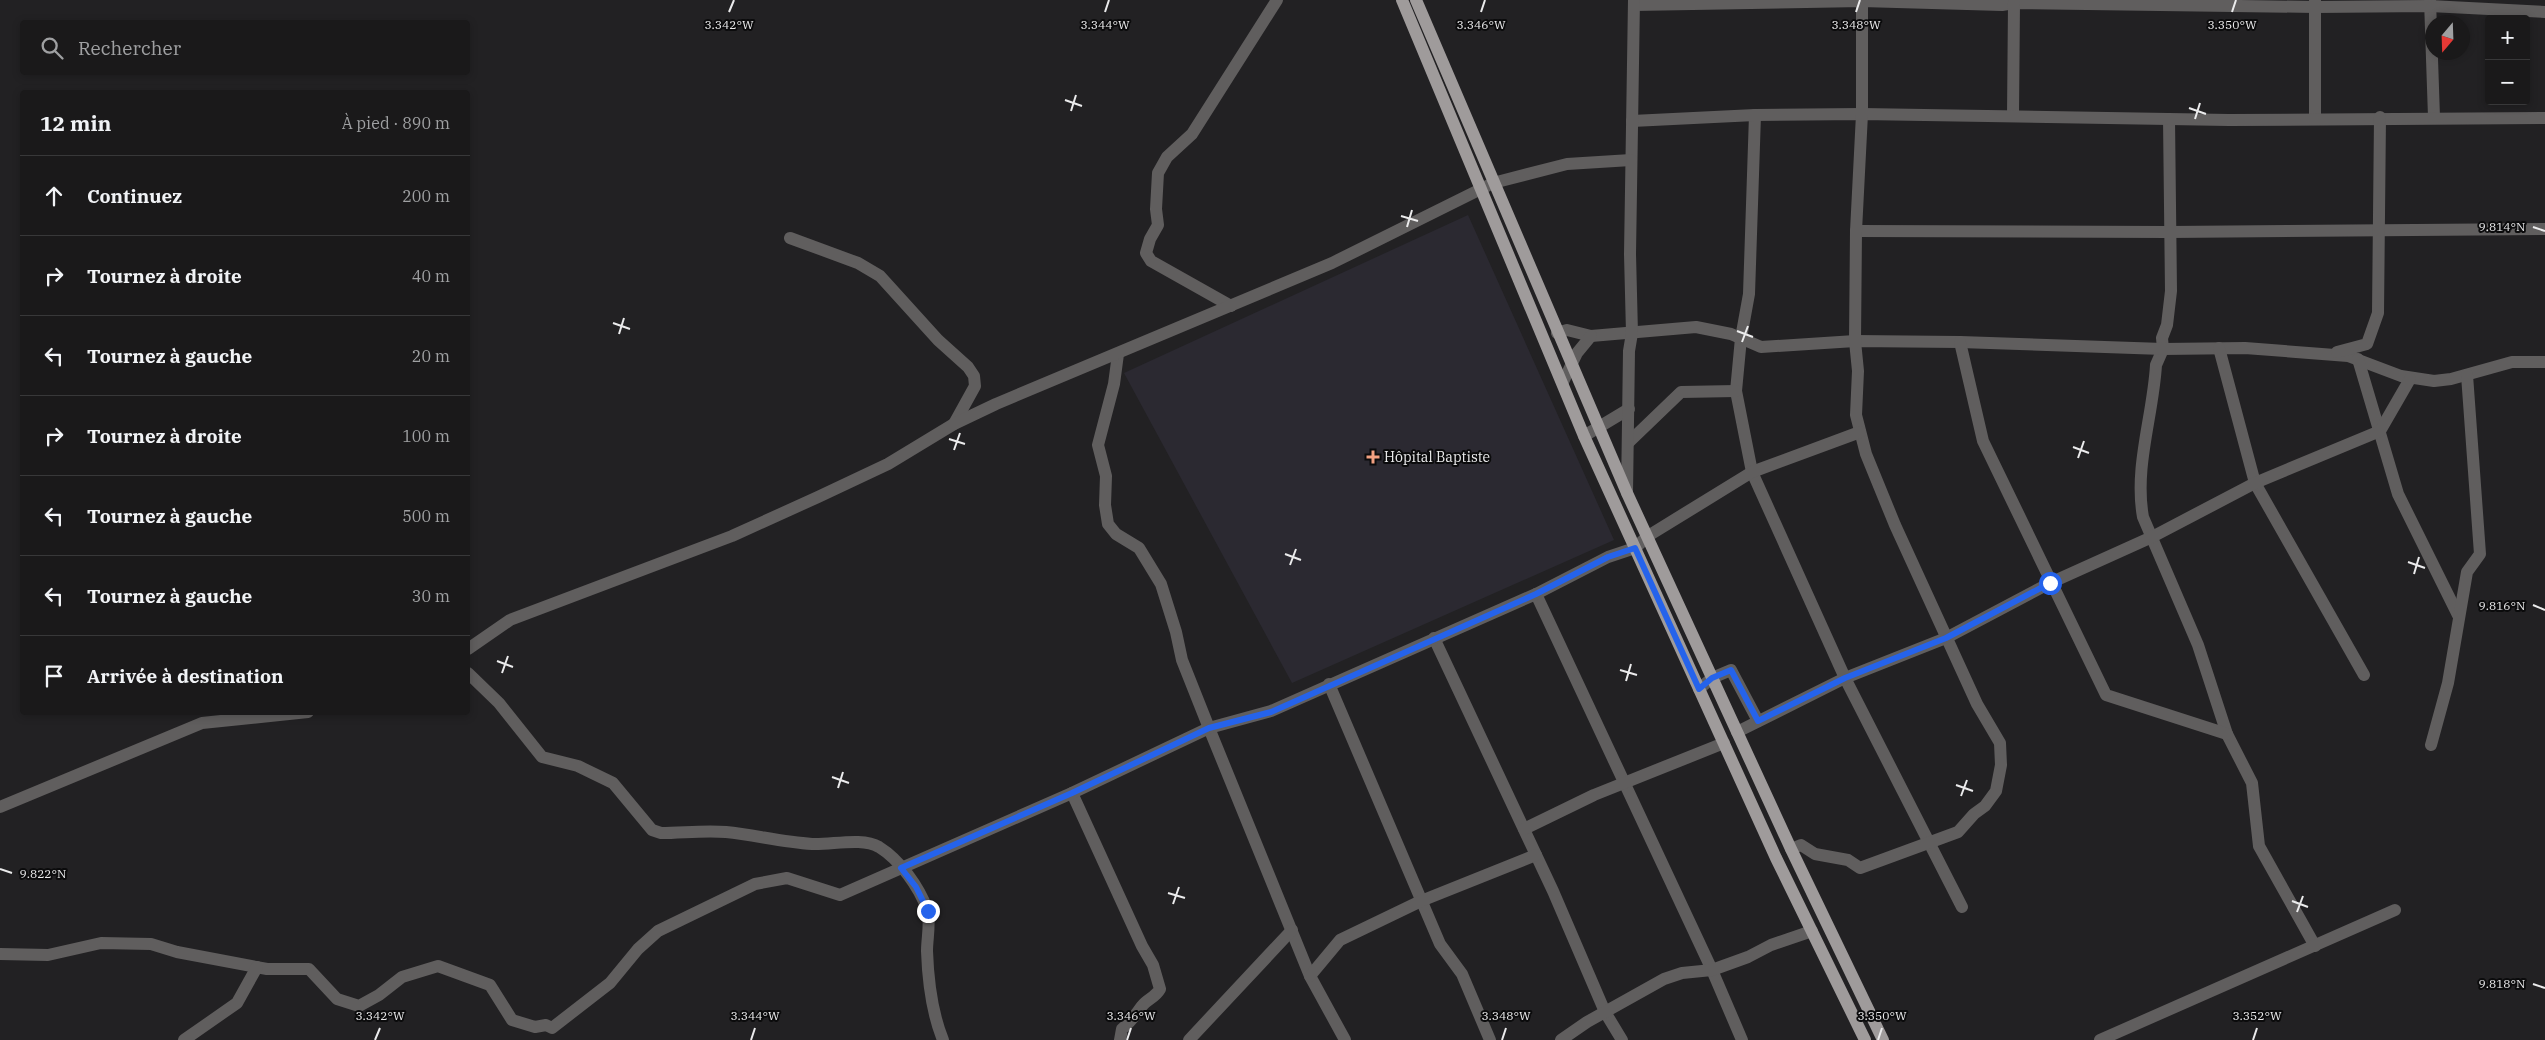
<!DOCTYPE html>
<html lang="fr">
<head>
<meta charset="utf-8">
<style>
  :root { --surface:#1a191a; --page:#232223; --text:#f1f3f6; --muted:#9fa0a2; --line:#383839 }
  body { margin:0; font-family:"IBM Plex Serif",serif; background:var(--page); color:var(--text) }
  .controls { position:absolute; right:15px; top:15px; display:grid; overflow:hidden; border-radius:5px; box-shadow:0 2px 8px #0003 }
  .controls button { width:45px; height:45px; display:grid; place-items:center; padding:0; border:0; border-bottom:1px solid var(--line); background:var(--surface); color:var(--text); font:25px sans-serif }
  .compass { position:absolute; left:2425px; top:15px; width:45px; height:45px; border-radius:50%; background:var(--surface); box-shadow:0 2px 8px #0003; rotate:199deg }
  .stop { position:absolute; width:15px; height:15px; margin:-11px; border:4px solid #2563eb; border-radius:50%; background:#fff }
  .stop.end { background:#2563eb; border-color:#fff; box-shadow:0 1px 5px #0008 }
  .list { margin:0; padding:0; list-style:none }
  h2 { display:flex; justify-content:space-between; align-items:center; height:65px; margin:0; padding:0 20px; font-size:21px }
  h2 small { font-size:16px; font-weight:400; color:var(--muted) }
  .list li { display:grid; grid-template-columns:32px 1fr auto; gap:15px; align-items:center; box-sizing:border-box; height:80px; padding:0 20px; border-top:1px solid var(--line) }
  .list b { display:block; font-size:19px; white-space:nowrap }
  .list em { font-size:16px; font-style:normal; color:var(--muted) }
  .icon { flex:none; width:28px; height:28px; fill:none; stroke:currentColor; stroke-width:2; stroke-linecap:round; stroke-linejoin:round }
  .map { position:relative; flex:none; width:2545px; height:1040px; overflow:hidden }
  .search { position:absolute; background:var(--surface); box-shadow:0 2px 8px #0003; left:20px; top:20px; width:450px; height:55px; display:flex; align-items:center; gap:12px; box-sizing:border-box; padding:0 18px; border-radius:5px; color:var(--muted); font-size:19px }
  .panel { position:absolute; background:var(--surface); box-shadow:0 2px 8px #0003; left:20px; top:90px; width:450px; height:625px; border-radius:5px }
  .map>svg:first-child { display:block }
  .built { fill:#2b2931 }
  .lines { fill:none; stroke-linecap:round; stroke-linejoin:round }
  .minor { stroke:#605e5e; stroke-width:12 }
  .major { stroke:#9f9b9b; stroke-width:12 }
  .route { stroke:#2563eb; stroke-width:6 }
  .ticks { fill:none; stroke:#ebebec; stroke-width:2 }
  .poi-dot { fill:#f2a081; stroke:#0b0b0c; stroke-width:2 }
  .labels { text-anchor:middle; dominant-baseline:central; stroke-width:4; stroke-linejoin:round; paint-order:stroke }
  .poi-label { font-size:14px; fill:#ebebec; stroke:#0b0b0c; text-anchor:start }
  .ticks-label { font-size:12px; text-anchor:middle; fill:#ebebec; stroke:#0b0b0c; stroke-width:4; stroke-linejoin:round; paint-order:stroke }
</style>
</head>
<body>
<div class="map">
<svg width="2545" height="1040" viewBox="0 0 2545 1040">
  <rect width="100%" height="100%" fill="#222123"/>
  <!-- built -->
  <path class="built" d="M1468,215L1614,540L1292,683L1124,373Z"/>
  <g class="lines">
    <!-- minor -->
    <g class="minor">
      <path d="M2430,0L2434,117"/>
      <path d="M1634,5L1862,1L2002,5L2014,3L2315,7L2430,6L2545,12"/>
      <path d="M1755,115L1749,294L1741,338L1736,391L1752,472L1845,678L1962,907"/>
      <path d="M2013,115L2014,3"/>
      <path d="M2315,117V0"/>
      <path d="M2169,119L2171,291L2167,325L2162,338L2163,349L2156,365C2153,416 2134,467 2143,517L2198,645L2227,734L2252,783L2259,846L2315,946"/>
      <path d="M1632,121L1755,115L1862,114L2229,120L2545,118"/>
      <path d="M1856,231L2169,232L2545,229"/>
      <path d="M790,238L858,263L880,276L938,340L968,367L974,376L975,386L954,424"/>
      <path d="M1231,306L1151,261L1146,253L1150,239L1158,225L1156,209L1158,173L1167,157L1192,134L1277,0"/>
      <path d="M1557,333L1567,330L1591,336L1696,327L1731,334L1761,347L1855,341L1960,342L2163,349L2245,348L2348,356L2401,376L2434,381L2451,379L2512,362H2545"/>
      <path d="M1960,342L1983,441L2106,695L2227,734"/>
      <path d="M2219,348L2255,483L2364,675"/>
      <path d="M2337,352L2367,344L2378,313L2380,117"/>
      <path d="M1118,354L1114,384L1098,445L1106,476L1105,505L1108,524L1116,534L1139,548L1161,584L1176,632L1182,660L1209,728L1310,976L1345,1040"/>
      <path d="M2358,359L2398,494L2458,615"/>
      <path d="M1563,382L1577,353L1591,336"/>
      <path d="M1584,436L1629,409"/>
      <path d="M1629,442L1681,392L1736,391"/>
      <path d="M1627,493L1629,351L1632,333L1630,254L1634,0"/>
      <path d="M1536,594L1712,970L1742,1040"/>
      <path d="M1434,638L1553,891L1605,1012L1622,1040"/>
      <path d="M468,649L510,620L732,536L818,497L888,464L954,424L996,404L1332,263L1493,183L1567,164L1631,160"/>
      <path d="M468,673L499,703L542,757L578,766L613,783L652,830L661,833C682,833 705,830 726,832C755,835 782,842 812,844C832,845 862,837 879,847C900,860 919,887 927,909C931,921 927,938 927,951C928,980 932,1013 943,1040"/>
      <path d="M1329,684L1440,944L1462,974L1490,1040"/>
      <path d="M1699,689L1712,678L1731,670L1758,721"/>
      <path d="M1737,732L1845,678L1946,638L2050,583L2152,537L2255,483L2380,431L2410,379"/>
      <path d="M2431,745L2448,683L2467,572L2480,554L2467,375"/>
      <path d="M1072,793L1142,946L1153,965L1160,989C1155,998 1147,999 1142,1006C1135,1015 1131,1022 1122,1029L1120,1040"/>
      <path d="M0,807L202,723L308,712"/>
      <path d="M1524,829L1594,795L1724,743"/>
      <path d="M1791,849L1801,845L1815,854L1848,860L1860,868L1958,832L1974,814L1985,806L1996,791L2001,765L2000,743L1977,704L1895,525L1866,454L1856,415L1858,371L1855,341L1856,231L1862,114V0"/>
      <path d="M0,954L48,955L101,943L151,944L177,952L267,969H309L337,999L359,1006L379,995L402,977L438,966L490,985L512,1020L535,1027L546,1025L552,1028L610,983L638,949L658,931L755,884L787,878L840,895L1072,793L1209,728L1271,711L1536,594L1608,557L1635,548L1648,536L1752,472L1860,432"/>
      <path d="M1310,976L1340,940L1421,901L1536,855"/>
      <path d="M184,1040L237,1003L257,967"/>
      <path d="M1189,1040L1292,930"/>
      <path d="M1561,1040L1587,1022L1664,979L1682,973L1712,970L1748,957L1771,945L1812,931"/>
      <path d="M2100,1040L2395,910"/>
    </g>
    <!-- major -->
    <g class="major">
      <path d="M1402,0L1584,436L1776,858L1865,1040"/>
      <path d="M1416,0L1627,493L1791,849L1883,1040"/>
    </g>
  </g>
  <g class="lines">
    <!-- route -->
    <path class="route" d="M928,911L916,887L901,868L1072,793L1209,728L1271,712L1536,594L1608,557L1635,548L1699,689L1712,678L1731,670L1758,721L1845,678L1946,638L2050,583"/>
  </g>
  <!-- ticks -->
  <path class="ticks" d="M729,12L734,0M1105,12L1109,0M1481,12L1485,0M1856,12L1860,0M2232,12L2236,0M1065,100L1082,106M2189,108L2206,114M1071,111L1076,95M2195,119L2200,103M1401,216L1418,221M1407,227L1412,210M2533,227L2545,231M613,323L630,329M1737,331L1753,337M619,334L624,318M1742,342L1748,326M949,439L965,444M2073,447L2089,453M954,450L960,433M2078,458L2084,441M1285,554L1301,560M2408,562L2425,568M1290,565L1296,549M2414,574L2419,557M2533,605L2545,610M497,661L513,667M1620,670L1637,675M502,673L508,656M1626,681L1631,664M832,777L849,783M1956,785L1973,791M838,788L843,772M1961,796L1967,780M0,869L12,873M1168,893L1185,898M2292,901L2308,907M1173,904L1179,887M2297,912L2303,896M2533,984L2545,988M375,1040L380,1028M751,1040L755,1028M1127,1040L1131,1028M1502,1040L1506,1028M1878,1040L1882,1028M2253,1040L2257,1028"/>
  <!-- markers -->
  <path class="poi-dot" d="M1370.5 449.5h5v5h5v5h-5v5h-5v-5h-5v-5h5z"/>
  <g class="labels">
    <!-- poi labels -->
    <g class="poi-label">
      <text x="1384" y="457">Hôpital Baptiste</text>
    </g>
  </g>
  <g class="ticks-label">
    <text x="729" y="29">3.342°W</text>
    <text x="1105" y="29">3.344°W</text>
    <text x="1481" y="29">3.346°W</text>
    <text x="1856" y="29">3.348°W</text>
    <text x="2232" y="29">3.350°W</text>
    <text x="2502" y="231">9.814°N</text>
    <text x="2502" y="610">9.816°N</text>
    <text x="43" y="878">9.822°N</text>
    <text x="2502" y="988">9.818°N</text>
    <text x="380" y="1020">3.342°W</text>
    <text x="755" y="1020">3.344°W</text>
    <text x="1131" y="1020">3.346°W</text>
    <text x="1506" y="1020">3.348°W</text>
    <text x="1882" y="1020">3.350°W</text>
    <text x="2257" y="1020">3.352°W</text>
  </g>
</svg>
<div class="controls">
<button>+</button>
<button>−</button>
</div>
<svg class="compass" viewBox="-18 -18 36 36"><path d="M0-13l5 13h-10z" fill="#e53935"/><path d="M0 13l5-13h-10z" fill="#9fa0a2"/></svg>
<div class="stop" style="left:2050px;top:583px"></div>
<div class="stop end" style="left:928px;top:911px"></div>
<div class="search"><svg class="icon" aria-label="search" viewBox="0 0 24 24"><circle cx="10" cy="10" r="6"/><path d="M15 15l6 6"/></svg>Rechercher</div>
<section class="panel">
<h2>12 min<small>À pied · 890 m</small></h2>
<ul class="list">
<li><svg class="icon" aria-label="ahead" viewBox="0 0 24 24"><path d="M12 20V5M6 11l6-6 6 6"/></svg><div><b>Continuez</b></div><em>200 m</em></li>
<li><svg class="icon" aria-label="right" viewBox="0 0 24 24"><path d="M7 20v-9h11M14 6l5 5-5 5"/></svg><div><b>Tournez à droite</b></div><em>40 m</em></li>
<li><svg class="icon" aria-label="left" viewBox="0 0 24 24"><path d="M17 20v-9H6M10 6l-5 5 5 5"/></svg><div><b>Tournez à gauche</b></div><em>20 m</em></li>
<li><svg class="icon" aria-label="right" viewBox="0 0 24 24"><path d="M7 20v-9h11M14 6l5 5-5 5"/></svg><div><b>Tournez à droite</b></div><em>100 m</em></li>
<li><svg class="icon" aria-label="left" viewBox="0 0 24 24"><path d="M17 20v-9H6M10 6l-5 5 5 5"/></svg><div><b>Tournez à gauche</b></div><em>500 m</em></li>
<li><svg class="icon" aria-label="left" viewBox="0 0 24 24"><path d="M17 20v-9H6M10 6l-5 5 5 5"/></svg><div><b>Tournez à gauche</b></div><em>30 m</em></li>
<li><svg class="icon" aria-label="arrive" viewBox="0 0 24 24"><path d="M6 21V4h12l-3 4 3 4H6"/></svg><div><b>Arrivée à destination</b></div></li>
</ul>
</section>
</div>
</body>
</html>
